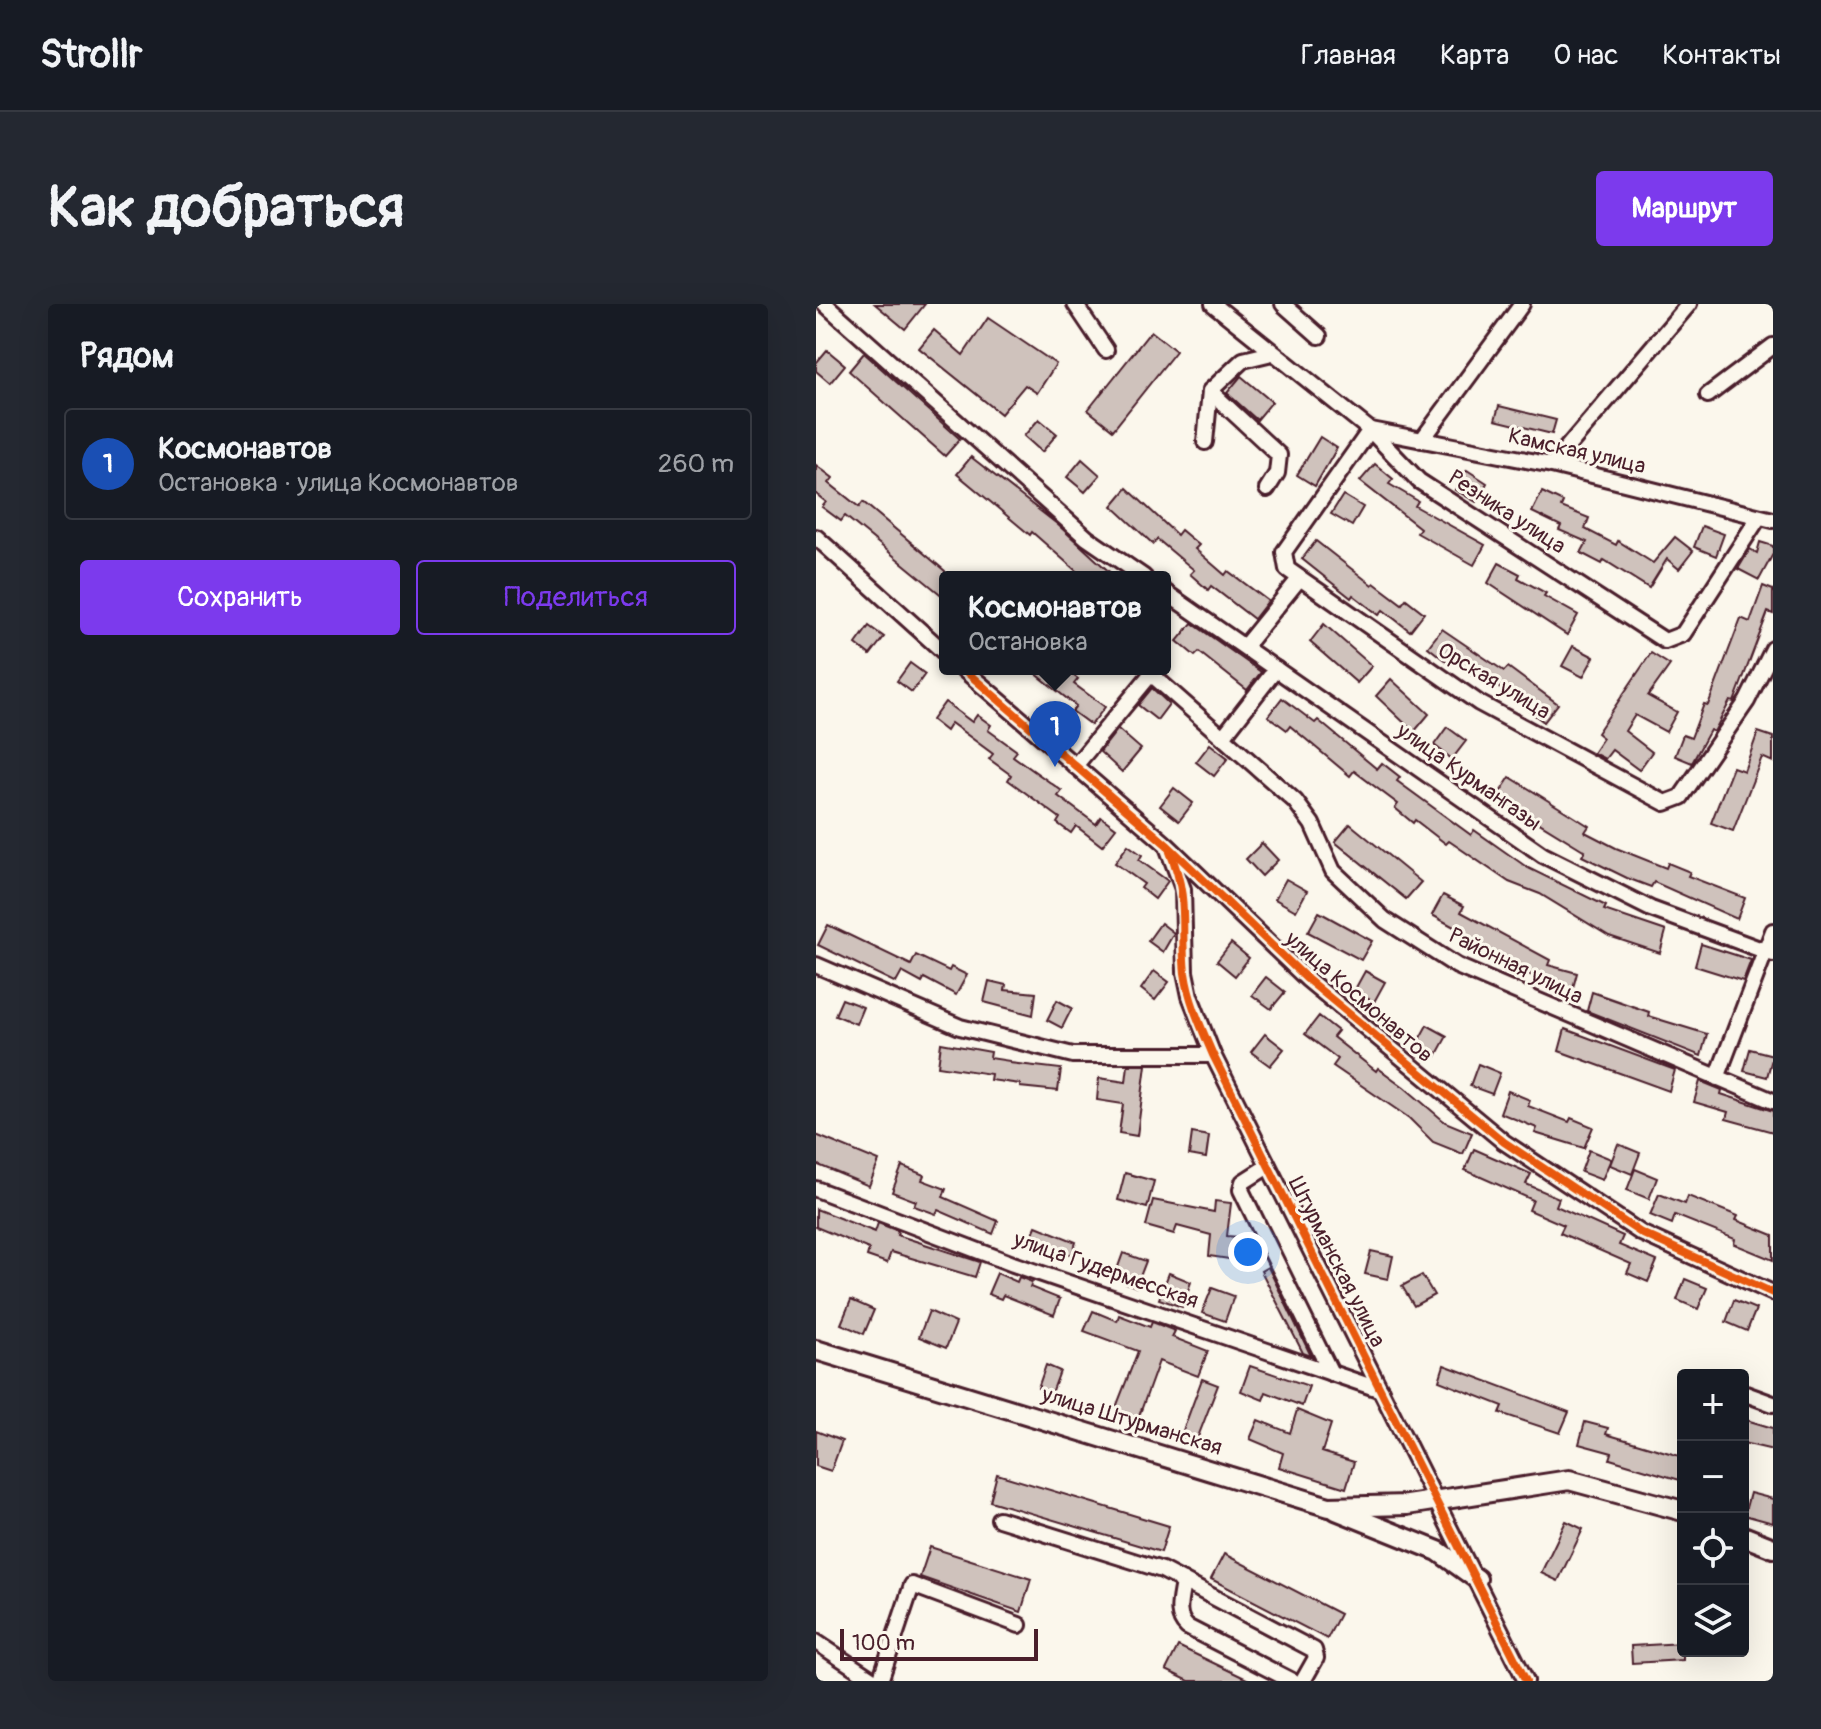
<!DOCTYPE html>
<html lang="ru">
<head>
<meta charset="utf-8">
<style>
  :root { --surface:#171b24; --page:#242831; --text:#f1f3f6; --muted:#9ea1a6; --line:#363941; --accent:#7c3aed }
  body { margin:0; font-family:Pangolin,sans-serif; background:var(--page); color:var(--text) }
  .controls { position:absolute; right:24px; bottom:24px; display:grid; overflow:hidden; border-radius:8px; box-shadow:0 8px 32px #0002 }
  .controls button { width:72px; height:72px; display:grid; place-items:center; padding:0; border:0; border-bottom:2px solid var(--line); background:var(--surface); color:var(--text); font:40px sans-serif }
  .scale { position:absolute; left:24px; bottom:20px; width:198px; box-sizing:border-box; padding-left:8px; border:4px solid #4a1f2b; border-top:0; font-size:22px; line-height:28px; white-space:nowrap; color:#4a1f2b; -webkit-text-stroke:6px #fbf7ec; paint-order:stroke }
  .you { position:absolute; left:432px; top:948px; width:28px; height:28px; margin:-20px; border:6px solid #fff; border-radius:50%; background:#1a73e8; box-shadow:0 0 0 12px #1a73e833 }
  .badge { display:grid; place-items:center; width:52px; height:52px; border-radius:50%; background:var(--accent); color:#fff; font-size:26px; font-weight:700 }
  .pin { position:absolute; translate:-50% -66px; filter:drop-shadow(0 2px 4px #0008) }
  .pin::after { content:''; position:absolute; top:42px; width:28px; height:24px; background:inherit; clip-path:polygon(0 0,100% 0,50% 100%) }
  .popup { position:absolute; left:123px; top:267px; width:232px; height:104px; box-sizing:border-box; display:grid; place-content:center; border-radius:8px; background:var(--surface); filter:drop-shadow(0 2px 6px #0005); font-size:26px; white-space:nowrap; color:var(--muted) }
  .popup b { font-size:30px; color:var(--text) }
  .popup::after { content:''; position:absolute; left:50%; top:100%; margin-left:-16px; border:16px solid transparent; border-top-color:var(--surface) }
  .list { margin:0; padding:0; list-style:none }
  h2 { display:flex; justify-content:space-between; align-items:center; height:104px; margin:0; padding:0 32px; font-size:34px }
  h2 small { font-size:26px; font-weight:400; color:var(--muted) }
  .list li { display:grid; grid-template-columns:52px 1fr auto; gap:24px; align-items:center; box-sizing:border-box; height:112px; margin:0 16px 16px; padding:0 16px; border:2px solid var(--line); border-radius:8px }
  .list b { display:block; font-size:30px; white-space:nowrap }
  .list p { margin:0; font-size:26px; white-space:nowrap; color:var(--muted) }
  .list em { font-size:26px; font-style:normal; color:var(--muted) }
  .actions { display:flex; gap:16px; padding:24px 32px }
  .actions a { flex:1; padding:18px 0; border:2px solid var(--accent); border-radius:8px; text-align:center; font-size:28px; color:var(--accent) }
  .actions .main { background:var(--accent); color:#fff }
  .icon { flex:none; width:44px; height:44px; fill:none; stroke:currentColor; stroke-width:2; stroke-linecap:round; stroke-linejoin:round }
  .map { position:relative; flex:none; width:957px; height:1377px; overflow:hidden; border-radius:8px }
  header { display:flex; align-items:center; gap:48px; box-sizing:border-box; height:112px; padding:0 40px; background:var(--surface); border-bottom:2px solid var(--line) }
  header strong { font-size:38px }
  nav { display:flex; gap:44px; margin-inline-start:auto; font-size:28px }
  .intro { display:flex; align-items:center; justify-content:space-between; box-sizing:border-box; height:192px; padding:0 48px }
  h1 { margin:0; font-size:56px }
  .button { padding:20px 36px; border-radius:8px; background:var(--accent); color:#fff; font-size:28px; font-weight:700 }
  main { display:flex; gap:48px; padding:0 48px }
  aside { flex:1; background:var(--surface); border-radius:8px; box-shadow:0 8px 32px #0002 }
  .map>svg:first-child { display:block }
  .building { fill:#cfc2bc; stroke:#4a1f2b; stroke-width:2 }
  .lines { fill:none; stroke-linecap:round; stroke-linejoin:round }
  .minor-casing { stroke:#4a1f2b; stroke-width:20 }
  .major-casing { stroke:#4a1f2b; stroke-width:24 }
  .minor { stroke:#fbf7ec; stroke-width:14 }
  .major { stroke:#fbf7ec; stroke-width:18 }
  .cycleway-casing { stroke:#fbf7ec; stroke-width:13 }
  .cycleway { stroke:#e8590c; stroke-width:8 }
  .labels { text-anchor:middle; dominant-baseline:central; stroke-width:6; stroke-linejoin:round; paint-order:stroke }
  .street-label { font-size:22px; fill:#4a1f2b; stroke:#fbf7ec }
</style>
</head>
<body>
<header>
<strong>Strollr</strong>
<nav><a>Главная</a><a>Карта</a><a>О нас</a><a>Контакты</a></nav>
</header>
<div class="intro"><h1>Как добраться</h1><a class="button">Маршрут</a></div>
<main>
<aside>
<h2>Рядом<small></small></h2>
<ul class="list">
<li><span class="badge" style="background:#1a4fb4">1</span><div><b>Космонавтов</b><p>Остановка · улица Космонавтов</p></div><em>260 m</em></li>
</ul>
<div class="actions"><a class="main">Сохранить</a><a>Поделиться</a></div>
</aside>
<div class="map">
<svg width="957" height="1377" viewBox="0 0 957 1377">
  <rect width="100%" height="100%" fill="#fbf7ec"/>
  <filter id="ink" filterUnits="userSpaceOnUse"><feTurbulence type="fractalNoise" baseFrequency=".0125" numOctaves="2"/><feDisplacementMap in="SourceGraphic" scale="16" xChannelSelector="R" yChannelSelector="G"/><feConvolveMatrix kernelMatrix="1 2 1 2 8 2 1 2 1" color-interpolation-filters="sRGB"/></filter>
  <g filter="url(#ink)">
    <!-- building -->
    <g class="building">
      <path d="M59,0H109L89,25Z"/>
      <path d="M172,14L240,60L221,89L209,81L185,110L103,44L118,26L147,51Z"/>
      <path d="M335,27L360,47L297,126L272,106Z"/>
      <path d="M11,46L29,61L14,79L0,67V59Z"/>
      <path d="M48,49L144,135L129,152L33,67Z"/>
      <path d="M425,72L456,98L441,116L411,89Z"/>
      <path d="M683,102L740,116L736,130L679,116Z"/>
      <path d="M223,115L241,130L226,148L208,132Z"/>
      <path d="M504,133L521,144L499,182L481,171Z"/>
      <path d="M155,153L241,220L299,273H267L216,228L214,231L159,185L141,170Z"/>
      <path d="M266,155L284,171L269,188L251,173Z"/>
      <path d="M559,160L577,175L573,180L602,197L599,202L669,241L658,261L601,229L604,224L544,177Z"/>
      <path d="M0,161L17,174L13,179L43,203L47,198L129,267V294L29,212L25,217L6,203L10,198L0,190Z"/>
      <path d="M651,166L671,179L660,198L639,186Z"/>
      <path d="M311,184L361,231L365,226L383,241L379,245L409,271L412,267L452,297L438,315L395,282L392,286L374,270L378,266L341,235L337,240L296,202Z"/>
      <path d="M726,188L747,198L745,203L773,214L769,225L800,241L802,237L837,259L859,233L877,247L863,265L851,255L833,284L788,256L786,260L765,249L771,238L743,226L745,222L716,208Z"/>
      <path d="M527,191L547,203L536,222L515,210Z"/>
      <path d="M886,222L908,230L900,252L878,243Z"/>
      <path d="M500,237L556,281L558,279L586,300L590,295L608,309L594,327L567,306L563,311L537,291L535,294L486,255Z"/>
      <path d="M944,238L957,242V250L943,276L922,265L934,245L941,249Z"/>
      <path d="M683,259L704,270L702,274L730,289L728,292L762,311L751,331L672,279Z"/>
      <path d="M947,282L957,286V310L952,308L918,398L914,397L898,428L894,426L876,459L859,452L867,431L875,434L888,400L892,401L925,314L934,318Z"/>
      <path d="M376,319L445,368L431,386L383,348L379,352L361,337Z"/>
      <path d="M508,320L556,362L541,379L494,338Z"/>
      <path d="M53,322L68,333L54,351L40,340Z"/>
      <path d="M626,325L688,367L692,363L742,400L728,418L666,371L662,376L634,354L631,358L612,343Z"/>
      <path d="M757,342L778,353L767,373L746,362Z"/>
      <path d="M835,349L854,361L832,392L861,408L850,428L819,411L809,427L836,448L823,466L796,446L789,455L777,449L787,434L781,429Z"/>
      <path d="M94,359L109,370L96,388L81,377Z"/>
      <path d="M214,365H249L262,375L258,380L289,403L275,421L256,407L260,402Z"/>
      <path d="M575,375L613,410L598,428L560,392Z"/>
      <path d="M336,384L353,400L341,416L322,401Z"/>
      <path d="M466,394L499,419L502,416L561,465L566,459L584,473L581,477L655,531L658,526L712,564L790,602L788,606L850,627L844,649L793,632L724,590L693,578L633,537L630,540L599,516L597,519L579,504L582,500L538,467L534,472L474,422L471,426L452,412Z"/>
      <path d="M129,398L156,418L161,411L175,421L172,426L201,447L197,452L246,487L242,492L280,520L285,513L300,524L286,542L260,522L255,529L241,519L244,514L192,476L195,471L173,455L177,450L135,419L130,427L116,416Z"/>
      <path d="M631,423L650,437L636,455L618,441Z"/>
      <path d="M302,425L325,445L306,468L284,448Z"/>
      <path d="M942,428L957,433V458L946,453L917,527L895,519L917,463L928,467Z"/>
      <path d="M394,440L412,454L398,472L380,458Z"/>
      <path d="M694,473L773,522L769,528L800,544L850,564L852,559L874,568L872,572L929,594L921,615L838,578L835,583L811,574L766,552L769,547L681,493Z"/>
      <path d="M358,484L377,499L363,517L344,502Z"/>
      <path d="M534,520L605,578L590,595L519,538Z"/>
      <path d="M446,539L462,556L446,572L430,555Z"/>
      <path d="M312,541L326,551L323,556L352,577L339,595L325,584L328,580L299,559Z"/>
      <path d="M470,575L491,587L480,607L459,595Z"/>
      <path d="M627,591L648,602L645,608L734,656L732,661L761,669L755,691L732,685L733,681L646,634L649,629L616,611Z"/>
      <path d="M503,608L556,637L545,656L492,628Z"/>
      <path d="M345,619L358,629L347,648L332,637Z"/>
      <path d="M12,621L95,661L100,651L133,667L135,663L151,671L140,691L108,674L106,679L86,668L80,679L2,641Z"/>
      <path d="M415,639L433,654L419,672L401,657Z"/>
      <path d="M885,640L935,656L927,677L879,662Z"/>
      <path d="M338,667L353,678L339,696L325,685Z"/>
      <path d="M549,667L569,678L558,698L538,687Z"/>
      <path d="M450,673L469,688L455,705L436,691Z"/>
      <path d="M173,677L190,681L189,686L220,689L217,711L168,698Z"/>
      <path d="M776,688L833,708L832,712L891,730L885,752L771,707Z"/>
      <path d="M26,695L47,703L40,720L19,711Z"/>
      <path d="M241,696L256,704L246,724L231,716Z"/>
      <path d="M503,712L522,727L517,733L560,767L562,764L588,783L629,818L656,829L647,850L617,838L593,814L517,762L522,755L489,730Z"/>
      <path d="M611,721L631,732L620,752L600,741Z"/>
      <path d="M749,725L859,766L853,787L743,747Z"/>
      <path d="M449,730L468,745L454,762L435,748Z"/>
      <path d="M125,739L175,748L174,754L194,757V759L245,765L242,787L204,783V780L174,776L175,770L122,762Z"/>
      <path d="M934,745L957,751L951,773L928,767Z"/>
      <path d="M662,760L684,769L676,790L654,782Z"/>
      <path d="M312,761H330L321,832L303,829L307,800L281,796L283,774L310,778Z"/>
      <path d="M884,777L906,786L905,790L957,807V828L910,815L912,808L878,798Z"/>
      <path d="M692,787L714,796L712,802L753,818L755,814L777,823L768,844L719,829L721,824L684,809Z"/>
      <path d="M376,829L393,832L390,854L373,851Z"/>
      <path d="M0,831L63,857L53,882L0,860Z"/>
      <path d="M802,840L824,849L816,870L794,861Z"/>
      <path d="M658,845L715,870L710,880L743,894L740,902L807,932L803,941L841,957L832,978L811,969L815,960L744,929L748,921L713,906L717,896L649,866Z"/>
      <path d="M773,846L795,855L786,876L765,868Z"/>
      <path d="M86,862L108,871L106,876L130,885L127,893L182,917L177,930L122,906L120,910L98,902L100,897L76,888Z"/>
      <path d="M819,865L841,874L833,895L811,886Z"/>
      <path d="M309,869L338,877L331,904L302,896Z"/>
      <path d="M843,890L869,900L872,892L922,912L920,916L957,931V956L918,940L919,935L859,911L856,920L834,911Z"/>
      <path d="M337,896L398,908L399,897L415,899L411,932L422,933L420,956L393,952L395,931L361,922L358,930L330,922Z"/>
      <path d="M0,905L59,928L62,919L82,927L81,931L164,958L159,973L75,948L71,959L51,952L53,945L0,923Z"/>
      <path d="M220,922L260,938L256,951L215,934Z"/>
      <path d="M555,947L577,952L572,975L549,970Z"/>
      <path d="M307,949L330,957L320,983L298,974Z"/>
      <path d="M452,963L495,1052L487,1049L445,967Z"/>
      <path d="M181,969L201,978L203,973L216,978L214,983L244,995L238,1011L187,991L185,995L172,990Z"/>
      <path d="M353,969L375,978L366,1003L343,995Z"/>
      <path d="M606,971L618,991L598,1002L586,982Z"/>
      <path d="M869,975L891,984L882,1005L861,996Z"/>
      <path d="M396,984L418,992L409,1017L386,1009Z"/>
      <path d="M35,996L58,1006L48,1030L25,1020Z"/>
      <path d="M918,996L940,1005L931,1027L910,1018Z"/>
      <path d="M113,1007L140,1019L130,1044L103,1033Z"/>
      <path d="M277,1007L301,1017L303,1011L334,1023L336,1018L344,1021L359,1027L356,1033L392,1047L382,1072L343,1057L322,1115L299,1106L322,1047L268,1027Z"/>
      <path d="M230,1061L244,1067L236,1089L222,1084Z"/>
      <path d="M628,1061L753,1108L744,1129L684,1109L687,1102L623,1077Z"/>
      <path d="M434,1062L493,1082L486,1102L450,1088L447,1096L425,1087Z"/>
      <path d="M386,1075L402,1081L380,1138L365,1132Z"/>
      <path d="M481,1106L515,1120L506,1148L538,1158L530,1184L463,1163L467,1149L434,1135L442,1116L474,1129Z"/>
      <path d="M927,1115L957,1124V1146L927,1139Z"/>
      <path d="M769,1118L792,1124L790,1130L867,1153V1177L794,1155L796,1149L763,1140Z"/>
      <path d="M0,1127L26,1137L15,1167L0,1162Z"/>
      <path d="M181,1170L353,1222L345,1248L174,1197Z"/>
      <path d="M934,1189L957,1195V1219L928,1211Z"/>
      <path d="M750,1217L767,1225L742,1277L725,1269Z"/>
      <path d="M114,1243L215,1275L205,1308L104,1273Z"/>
      <path d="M408,1250L524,1310L511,1335L395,1275Z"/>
      <path d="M867,1339V1356L816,1359L815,1342Z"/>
      <path d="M362,1342L435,1377H373L350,1366Z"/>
    </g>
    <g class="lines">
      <!-- minor casing -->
      <g class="minor-casing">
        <g id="minor">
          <path d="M9,0L271,234L328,273"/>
          <path d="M259,0L290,46"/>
          <path d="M397,0L554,126L603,177L849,337L867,330L943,213"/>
          <path d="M467,0L503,32"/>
          <path d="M394,87L463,151L461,169L451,185"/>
          <path d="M892,91L957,42"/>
          <path d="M554,126L468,248L471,265L663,399L849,499L865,493L931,397L957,345"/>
          <path d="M555,126L736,161L957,216"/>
          <path d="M606,136L706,0"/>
          <path d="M389,138L394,87L427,56L456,49"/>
          <path d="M736,161L873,0"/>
          <path d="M0,233L129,349"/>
          <path d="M349,288L727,551L835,605L957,650"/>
          <path d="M429,342L483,275"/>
          <path d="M147,365L351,541L491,675L688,838L825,929L957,989"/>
          <path d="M407,433L460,365"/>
          <path d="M259,462L335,370L479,497L496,520L517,567L569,616L641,662L957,797"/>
          <path d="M352,545L367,585L369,668L374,692L397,751L710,1377"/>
          <path d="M0,661L144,723L257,751H397"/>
          <path d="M901,774L957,627"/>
          <path d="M452,862L427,878L425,886L515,1069"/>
          <path d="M0,885L197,960L565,1086"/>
          <path d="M927,1089L957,1100"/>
          <path d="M183,1215L346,1266L498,1346L500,1354L487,1377"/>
          <path d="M367,1277C365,1295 358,1310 371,1323L476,1377"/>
          <path d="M0,1338L59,1377"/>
          <path d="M64,1377L96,1281L203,1321"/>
        </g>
      </g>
      <!-- major casing -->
      <g class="major-casing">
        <g id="major">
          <path d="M0,1046L513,1203L591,1201L753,1176L867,1207"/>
          <path d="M520,1206L622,1247L661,1275"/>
          <path d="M927,1232L957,1244"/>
        </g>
      </g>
      <!-- minor -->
      <use href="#minor" class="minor"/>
      <!-- major -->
      <use href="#major" class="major"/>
      <!-- cycleway casing -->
      <g class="cycleway-casing">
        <g id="cycleway">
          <path d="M147,365L351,541L491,675L688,838L825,929L957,989"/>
          <path d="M354,548C374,596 364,622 369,669C373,698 386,725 397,751L710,1377"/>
        </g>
      </g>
      <!-- cycleway -->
      <use href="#cycleway" class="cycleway"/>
    </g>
  </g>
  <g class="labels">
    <!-- street labels -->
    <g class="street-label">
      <text transform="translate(761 147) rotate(13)">Камская улица</text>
      <text transform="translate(691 208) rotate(33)">Резника улица</text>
      <text transform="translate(678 377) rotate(31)">Орская улица</text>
      <text transform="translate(653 473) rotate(35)">улица Курмангазы</text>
      <text transform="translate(700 662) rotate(26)">Районная улица</text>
      <text transform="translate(543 693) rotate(41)">улица Космонавтов</text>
      <text transform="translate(521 958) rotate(63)">Штурманская улица</text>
      <text transform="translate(290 966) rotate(19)">улица Гудермесская</text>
      <text transform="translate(316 1117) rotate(17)">улица Штурманская</text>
    </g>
  </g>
</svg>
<div class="controls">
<button>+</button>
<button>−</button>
<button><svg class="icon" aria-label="locate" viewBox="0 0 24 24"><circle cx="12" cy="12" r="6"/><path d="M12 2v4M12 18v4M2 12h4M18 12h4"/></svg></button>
<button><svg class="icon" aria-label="layers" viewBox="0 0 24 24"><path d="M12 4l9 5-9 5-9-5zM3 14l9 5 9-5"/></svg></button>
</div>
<div class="scale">100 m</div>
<div class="you"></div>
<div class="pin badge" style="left:239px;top:463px;background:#1a4fb4">1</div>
<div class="popup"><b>Космонавтов</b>Остановка</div>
</div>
</main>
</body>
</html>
